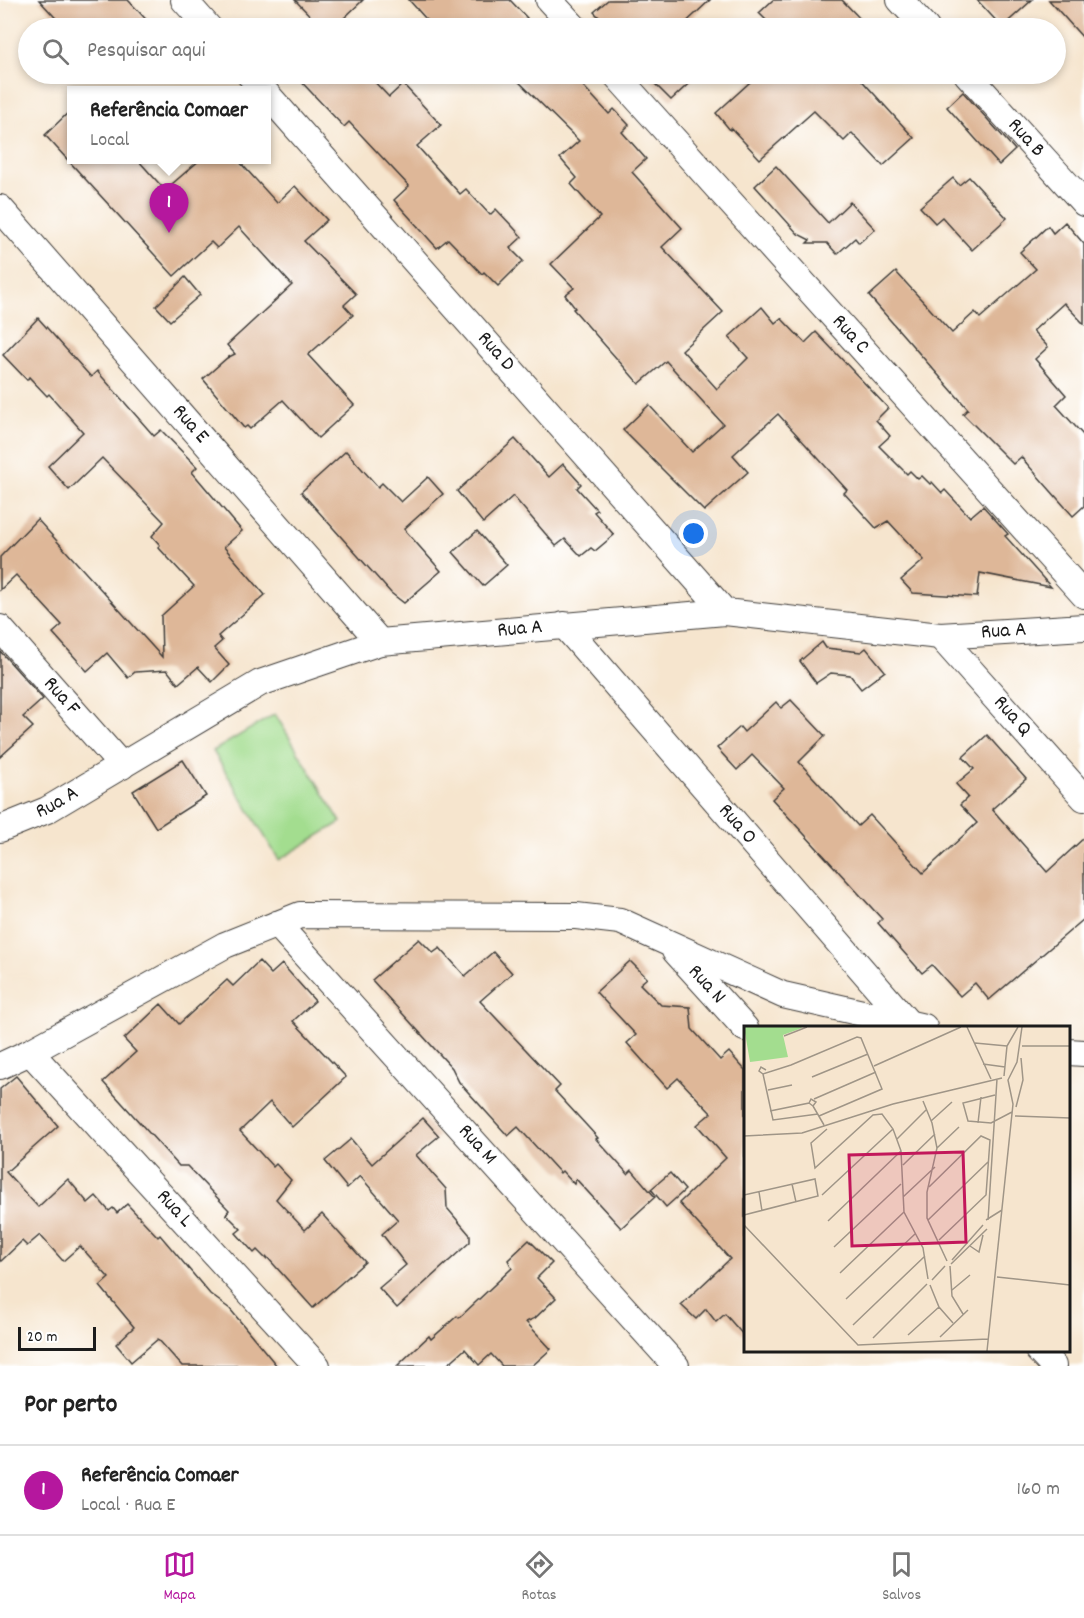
<!DOCTYPE html>
<html lang="pt">
<head>
<meta charset="utf-8">
<style>
  :root { --surface:#fff; --page:#f2f2f2; --text:#222; --muted:#767676; --line:#e0e0e0; --accent:#b5179e }
  body { margin:0; font-family:Dekko,sans-serif; background:var(--page); color:var(--text) }
  .scale { position:absolute; left:18px; bottom:15px; width:78px; box-sizing:border-box; padding-left:6px; border:3px solid #1c1c1c; border-top:0; font-size:16px; line-height:21px; white-space:nowrap; color:#1c1c1c; -webkit-text-stroke:4px #fff; paint-order:stroke }
  .you { position:absolute; left:694px; top:534px; width:21px; height:21px; margin:-15px; border:4px solid #fff; border-radius:50%; background:#1a73e8; box-shadow:0 0 0 9px #1a73e833 }
  .badge { display:grid; place-items:center; width:39px; height:39px; border-radius:50%; background:var(--accent); color:#fff; font-size:20px; font-weight:700 }
  .pin { position:absolute; translate:-50% -50px; filter:drop-shadow(0 2px 3px #0008) }
  .pin::after { content:''; position:absolute; top:32px; width:21px; height:18px; background:inherit; clip-path:polygon(0 0,100% 0,50% 100%) }
  .popup { position:absolute; left:67px; top:86px; width:204px; height:78px; box-sizing:border-box; display:grid; place-content:center; border-radius:0px; background:var(--surface); filter:drop-shadow(0 2px 4px #0005); font-size:20px; white-space:nowrap; color:var(--muted) }
  .popup b { font-size:22px; color:var(--text) }
  .popup::after { content:''; position:absolute; left:50%; top:100%; margin-left:-12px; border:12px solid transparent; border-top-color:var(--surface) }
  .list { margin:0; padding:0; list-style:none }
  h2 { display:flex; justify-content:space-between; align-items:center; height:78px; margin:0; padding:0 24px; font-size:26px }
  h2 small { font-size:20px; font-weight:400; color:var(--muted) }
  .list li { display:grid; grid-template-columns:39px 1fr auto; gap:18px; align-items:center; box-sizing:border-box; height:90px; padding:0 24px; border-top:2px solid var(--line) }
  .list b { display:block; font-size:22px; white-space:nowrap }
  .list p { margin:0; font-size:20px; white-space:nowrap; color:var(--muted) }
  .list em { font-size:20px; font-style:normal; color:var(--muted) }
  .icon { flex:none; width:33px; height:33px; fill:none; stroke:currentColor; stroke-width:2; stroke-linecap:round; stroke-linejoin:round }
  .map { position:relative; flex:none; width:1084px; height:1366px; overflow:hidden }
  .search { position:absolute; background:var(--surface); box-shadow:0 3px 9px #0003; left:18px; right:18px; top:18px; height:66px; display:flex; align-items:center; gap:15px; box-sizing:border-box; padding:0 21px; border-radius:33px; color:var(--muted); font-size:22px }
  .sheet { height:168px; background:var(--surface) }
  nav { display:flex; justify-content:space-around; align-items:center; box-sizing:border-box; height:84px; border-top:2px solid var(--line); background:var(--surface); font-size:16px; color:var(--muted) }
  nav a { display:grid; justify-items:center; gap:3px }
  nav .on { color:var(--accent) }
  .map>svg:first-child { display:block }
  .green { fill:#a3dd8f; stroke:#607c56; stroke-width:1.5 }
  .building { fill:#deb798 }
  .lines { fill:none; stroke-linecap:round; stroke-linejoin:round }
  .street-casing { stroke:#3d3a37; stroke-width:28 }
  .street { stroke:#fff; stroke-width:26 }
  .labels { text-anchor:middle; dominant-baseline:central; stroke-width:4.5; stroke-linejoin:round; paint-order:stroke }
  .street-label { font-size:21px; fill:#1c1c1c; stroke:#fff }
  .inset-road { fill:none; stroke:#9f9587; stroke-width:1.5 }
  .view { fill:#c2185b; fill-opacity:0.15; stroke:#c2185b; stroke-width:3 }
  .inset-edge { fill:none; stroke:#1c1c1c; stroke-width:3 }
</style>
</head>
<body>
<div class="map">
<svg width="1084" height="1366" viewBox="0 0 1084 1366">
  <rect width="100%" height="100%" fill="#fff"/>
  <filter id="ink" filterUnits="userSpaceOnUse"><feTurbulence type="fractalNoise" baseFrequency=".0167" numOctaves="2"/><feDisplacementMap in="SourceGraphic" scale="12" xChannelSelector="R" yChannelSelector="G"/><feConvolveMatrix kernelMatrix="1 2 1 2 8 2 1 2 1" color-interpolation-filters="sRGB"/></filter>
  <filter id="wash" filterUnits="userSpaceOnUse"><feTurbulence type="fractalNoise" baseFrequency=".008" numOctaves="4" result="noise"/><feDisplacementMap in="SourceGraphic" scale="24" xChannelSelector="R" yChannelSelector="G"/><feGaussianBlur stdDeviation="1.35" result="paint"/><feColorMatrix in="noise" values="0 0 0 0 0 0 0 0 0 0 0 0 0 0 0 0 0 1.4 0 .05"/><feComposite in="paint" operator="in"/></filter>
  <g filter="url(#wash)">
    <rect width="100%" height="100%" fill="#f6e5ce"/>
    <!-- green -->
    <path class="green" d="M275,714L341,822L279,860L213,751Z"/>
    <g id="blocks">
      <!-- building -->
      <g class="building">
        <path d="M39,0H128L154,28H65Z"/>
        <path d="M295,0H363L343,19L352,28H322Z"/>
        <path d="M409,0H510L527,18L517,28H434Z"/>
        <path d="M608,0H710L680,28H610L594,12Z"/>
        <path d="M773,0H842L869,28H774L759,13Z"/>
        <path d="M977,0H1032L1002,27Z"/>
        <path d="M1049,0H1084V39Z"/>
        <path d="M294,74H367L389,97L403,84L441,125L417,146L460,194L466,189L490,215L496,209L513,227L522,237L510,248L523,261L498,286L484,272L482,274L448,239L437,248L394,200L409,186L349,122L344,127Z"/>
        <path d="M511,74H572L609,114L614,109L629,125L622,132L646,159L632,172L682,228L662,247L723,312L682,350L717,389L748,358L729,337L762,307L775,323L781,318L805,343L816,332L888,408L876,420L890,436L879,446L907,474L910,471L918,479L922,476L930,484L932,482L942,493L945,490L970,517L983,506L1008,534L1005,536L1051,587L980,573L977,597L913,593L901,580L924,560L888,521L876,528L844,493L847,490L778,414L733,455L748,472L704,511L623,430L649,405L692,452L723,424L666,361L639,384L573,309L575,308L565,295L574,288L551,264L600,217L571,184L577,178L560,158L579,141Z"/>
        <path d="M645,74H699L671,100Z"/>
        <path d="M759,74H856L914,138L883,166L852,133L844,141L814,111L760,159L731,128L730,130L716,113Z"/>
        <path d="M963,92L1015,150L999,165L947,107Z"/>
        <path d="M72,109V159H137L165,190L201,159H237L277,203L295,186L327,220L304,241L356,294L344,305L353,315L308,355L354,405L318,438L283,400L250,429L247,426L244,428L203,379L227,358L235,354L227,345L292,285L239,227L217,248L211,242L174,276L45,135Z"/>
        <path d="M776,166L828,223L850,202L875,229L859,243L855,238L837,254L827,243H807L810,240L798,234L755,186Z"/>
        <path d="M969,177L1007,218L972,250L942,217L935,223L920,207L953,178L959,185Z"/>
        <path d="M1065,222L1084,244V324L1064,303L1033,331L1048,347L1035,359L1066,395L1056,405L1084,436V506L1073,516L1021,457L1013,464L963,414L968,409L869,296L896,272L952,333L975,312L980,318L1036,269L1020,252L1048,226L1053,233Z"/>
        <path d="M185,277L200,295L170,321L156,306Z"/>
        <path d="M38,318L91,377L97,371L154,436L161,430L197,467L192,472L242,531L224,547L265,595L218,636L222,641L214,648L229,665L212,682L198,667L178,684L167,670L135,672L128,678L107,653L87,671L53,633L62,625L16,575L0,590V557L37,519L162,657L161,616L194,586L158,547L160,545L152,536L164,522L102,458L69,490L48,466L83,432L49,394L47,396L29,377L27,380L3,355Z"/>
        <path d="M515,439L549,477L563,464L581,484L577,488L597,510L594,512L614,535L595,551L591,548L581,556L565,539L556,546L513,496L483,523L457,491Z"/>
        <path d="M346,451L378,487L382,483L401,502L428,477L443,494L404,529L441,571L404,603L391,593L301,492Z"/>
        <path d="M477,531L507,565L483,586L453,552Z"/>
        <path d="M822,642L826,648L861,652L866,648L885,671L861,689L850,675L831,673L816,683L800,661Z"/>
        <path d="M0,651L43,699L23,717L33,727L0,757Z"/>
        <path d="M791,700L825,736L799,762L858,826L870,815L923,873L977,823L960,805L968,797L956,784L974,769L963,757L987,735L1026,779L992,809L1047,872L1084,838V919L989,1000L975,983L960,996L932,965L922,973L878,923L882,919L772,799L784,788L752,755L737,770L717,748L740,727L744,732L776,702L781,708Z"/>
        <path d="M183,760L206,796L156,828L133,791Z"/>
        <path d="M419,939L433,953L440,948L465,976L493,952L512,973L480,1001L560,1086L555,1091L598,1138L596,1139L628,1174L632,1170L655,1197L621,1228L576,1179L574,1184L562,1171L560,1173L518,1127L508,1136L459,1082L452,1068L372,980Z"/>
        <path d="M259,961L271,974L282,964L315,1001L293,1021L346,1077L292,1127L270,1102L240,1131L273,1167L276,1164L291,1180L276,1199L305,1230L322,1214L365,1262L313,1308L267,1257L266,1259L257,1250L254,1253L236,1233L241,1229L226,1214L229,1210L187,1166H179L103,1082L136,1052L124,1039L161,1004L179,1024L227,980L233,986Z"/>
        <path d="M630,961L647,978L640,984L661,1005L690,1007L692,1029L720,1060L729,1052L745,1070V1337L725,1314L716,1322L706,1309L696,1319L681,1305L730,1259L679,1203L726,1158L697,1125L711,1113L678,1078L667,1088L627,1043L636,1035L596,992Z"/>
        <path d="M16,1076L58,1126L6,1172L38,1207L68,1179L88,1203L96,1196L109,1211L113,1208L117,1213L127,1204L158,1237L160,1235L210,1294L230,1309L277,1366H182L158,1339L131,1362L116,1344L134,1327L100,1286L109,1278L80,1246L63,1261L40,1235L27,1246L22,1241L0,1262V1089Z"/>
        <path d="M423,1118L439,1136L416,1155L446,1189L447,1208L470,1235V1242L397,1308L379,1288L406,1265L382,1234L398,1220L360,1176L347,1188L325,1161L351,1139L372,1164Z"/>
        <path d="M670,1173L685,1190L666,1207L651,1189Z"/>
        <path d="M529,1240L552,1263L537,1278L556,1298L535,1318L526,1322L551,1349L532,1366H502L491,1354L479,1365L465,1349L446,1366H397L429,1336L431,1339L457,1316L459,1318L512,1268L508,1260Z"/>
      </g>
    </g>
  </g>
  <g filter="url(#ink)">
    <use href="#blocks" fill-opacity="0" stroke="#3d3a37" stroke-width="1.5"/>
    <g class="lines">
      <!-- street casing -->
      <g class="street-casing">
        <g id="street">
          <path d="M184,0L209,28"/>
          <path d="M549,0L575,28"/>
          <path d="M900,0L926,28"/>
          <path d="M249,74L264,91"/>
          <path id="s1" d="M615,74L1084,595"/>
          <path id="s2" d="M967,74L1084,203"/>
          <path id="s3" d="M266,93L725,612"/>
          <path id="s4" d="M0,208L380,642"/>
          <path id="s5" d="M564,625L909,1024"/>
          <path id="s6" d="M0,628L122,766"/>
          <path id="s7" d="M940,636L1084,798"/>
          <path id="s8" d="M0,829L47,810L260,683L380,642L725,612L940,636L1084,627"/>
          <path id="s9" d="M277,924L676,1366"/>
          <path id="s10" d="M675,951L745,1028"/>
          <path id="s11" d="M30,1052L317,1366"/>
          <path d="M1068,1052L1084,1053"/>
          <path d="M0,1066L30,1052L225,945L300,915L576,916L620,921L783,995L924,1027"/>
          <path d="M1038,1350L1053,1366"/>
        </g>
      </g>
      <!-- street -->
      <use href="#street" class="street"/>
    </g>
  </g>
  <g class="labels">
    <!-- street labels -->
    <g class="street-label">
      <text stroke="none"><textPath href="#s2" startOffset="87">Rua B</textPath></text>
      <text stroke="none"><textPath href="#s1" startOffset="351">Rua C</textPath></text>
      <text stroke="none"><textPath href="#s3" startOffset="346">Rua D</textPath></text>
      <text stroke="none"><textPath href="#s4" startOffset="288">Rua E</textPath></text>
      <text stroke="none"><textPath href="#s8" startOffset="566">Rua A</textPath></text>
      <text stroke="none"><textPath href="#s8" startOffset="1052">Rua A</textPath></text>
      <text stroke="none"><textPath href="#s6" startOffset="92">Rua F</textPath></text>
      <text stroke="none"><textPath href="#s7" startOffset="108">Rua Q</textPath></text>
      <text stroke="none"><textPath href="#s8" startOffset="63">Rua A</textPath></text>
      <text stroke="none"><textPath href="#s5" startOffset="264">Rua O</textPath></text>
      <text stroke="none"><textPath href="#s10" startOffset="46">Rua N</textPath></text>
      <text stroke="none"><textPath href="#s9" startOffset="298">Rua M</textPath></text>
      <text stroke="none"><textPath href="#s11" startOffset="213">Rua L</textPath></text>
    </g>
  </g>
  <!-- overview -->
  <g transform="translate(744 1026)">
    <rect width="326" height="326" fill="#f6e5ce"/>
    <path d="M0,1H57L58,2L39,9L44,31L6,36Z" fill="#a3dd8f"/>
    <path class="inset-road" d="M223,1L247,53M40,10L63,1M231,17L263,20M278,20H326M239,38L261,41M130,40L217,1M22,44L17,41L15,45L19,48L47,39L113,11L117,12L138,63L75,90M19,48L29,94L74,88M260,50L263,20L274,1M68,51L124,28M24,64L48,59M251,69L219,77L224,95L247,97L268,86M70,73L132,46M179,75L188,97L193,122L183,166V192L203,235M69,80L80,99M272,81L279,54L277,32M26,85L65,77L67,73L72,76L69,80L65,77M271,90L326,92M187,95L208,76M234,97L237,71M83,103L67,117L71,142L129,89L138,88L149,103L157,125L160,186L179,222L184,253M0,110L58,107L149,78L258,52M153,113L182,84M193,122L215,101M159,139L191,108M48,158L52,176M185,161L237,110L246,114L242,169L195,214M15,166L18,185M0,169L71,153L74,170L0,189M78,169L149,103M159,171L191,141M184,194L244,136M242,194L258,184M244,194L253,53M84,195L157,125M0,199L114,319L244,313M226,220L235,226L239,209M90,221L157,158M208,234L239,199M207,238L243,203M206,240L208,270L219,288M96,247L160,186M253,251L326,259M188,254L201,240M186,259L195,281L209,297M208,264L226,249M102,273L171,208M109,299L181,230M164,309L195,281M196,311L224,284M129,312L183,258M243,325L269,78L264,54L273,36L278,1"/>
    <path class="view" d="M219,126L222,216L108,220L105,129Z"/>
    <rect width="326" height="326" class="inset-edge"/>
  </g>
</svg>
<div class="scale">20 m</div>
<div class="you"></div>
<div class="pin badge" style="left:169px;top:233px">1</div>
<div class="popup"><b>Referência Comaer</b>Local</div>
<div class="search"><svg class="icon" aria-label="search" viewBox="0 0 24 24"><circle cx="10" cy="10" r="6"/><path d="M15 15l6 6"/></svg>Pesquisar aqui</div>
</div>
<section class="sheet">
<h2>Por perto<small></small></h2>
<ul class="list">
<li><span class="badge">1</span><div><b>Referência Comaer</b><p>Local · Rua E</p></div><em>160 m</em></li>
</ul>
</section>
<nav>
<a class="on"><svg class="icon" aria-label="map" viewBox="0 0 24 24"><path d="M3 6l6-2 6 2 6-2v14l-6 2-6-2-6 2zM9 4v14M15 6v14"/></svg>Mapa</a>
<a><svg class="icon" aria-label="directions" viewBox="0 0 24 24"><path d="M12 3l9 9-9 9-9-9zM9 14v-3h6M13 9l2 2-2 2"/></svg>Rotas</a>
<a><svg class="icon" aria-label="saved" viewBox="0 0 24 24"><path d="M7 4h10v16l-5-4-5 4z"/></svg>Salvos</a>
</nav>
</body>
</html>
